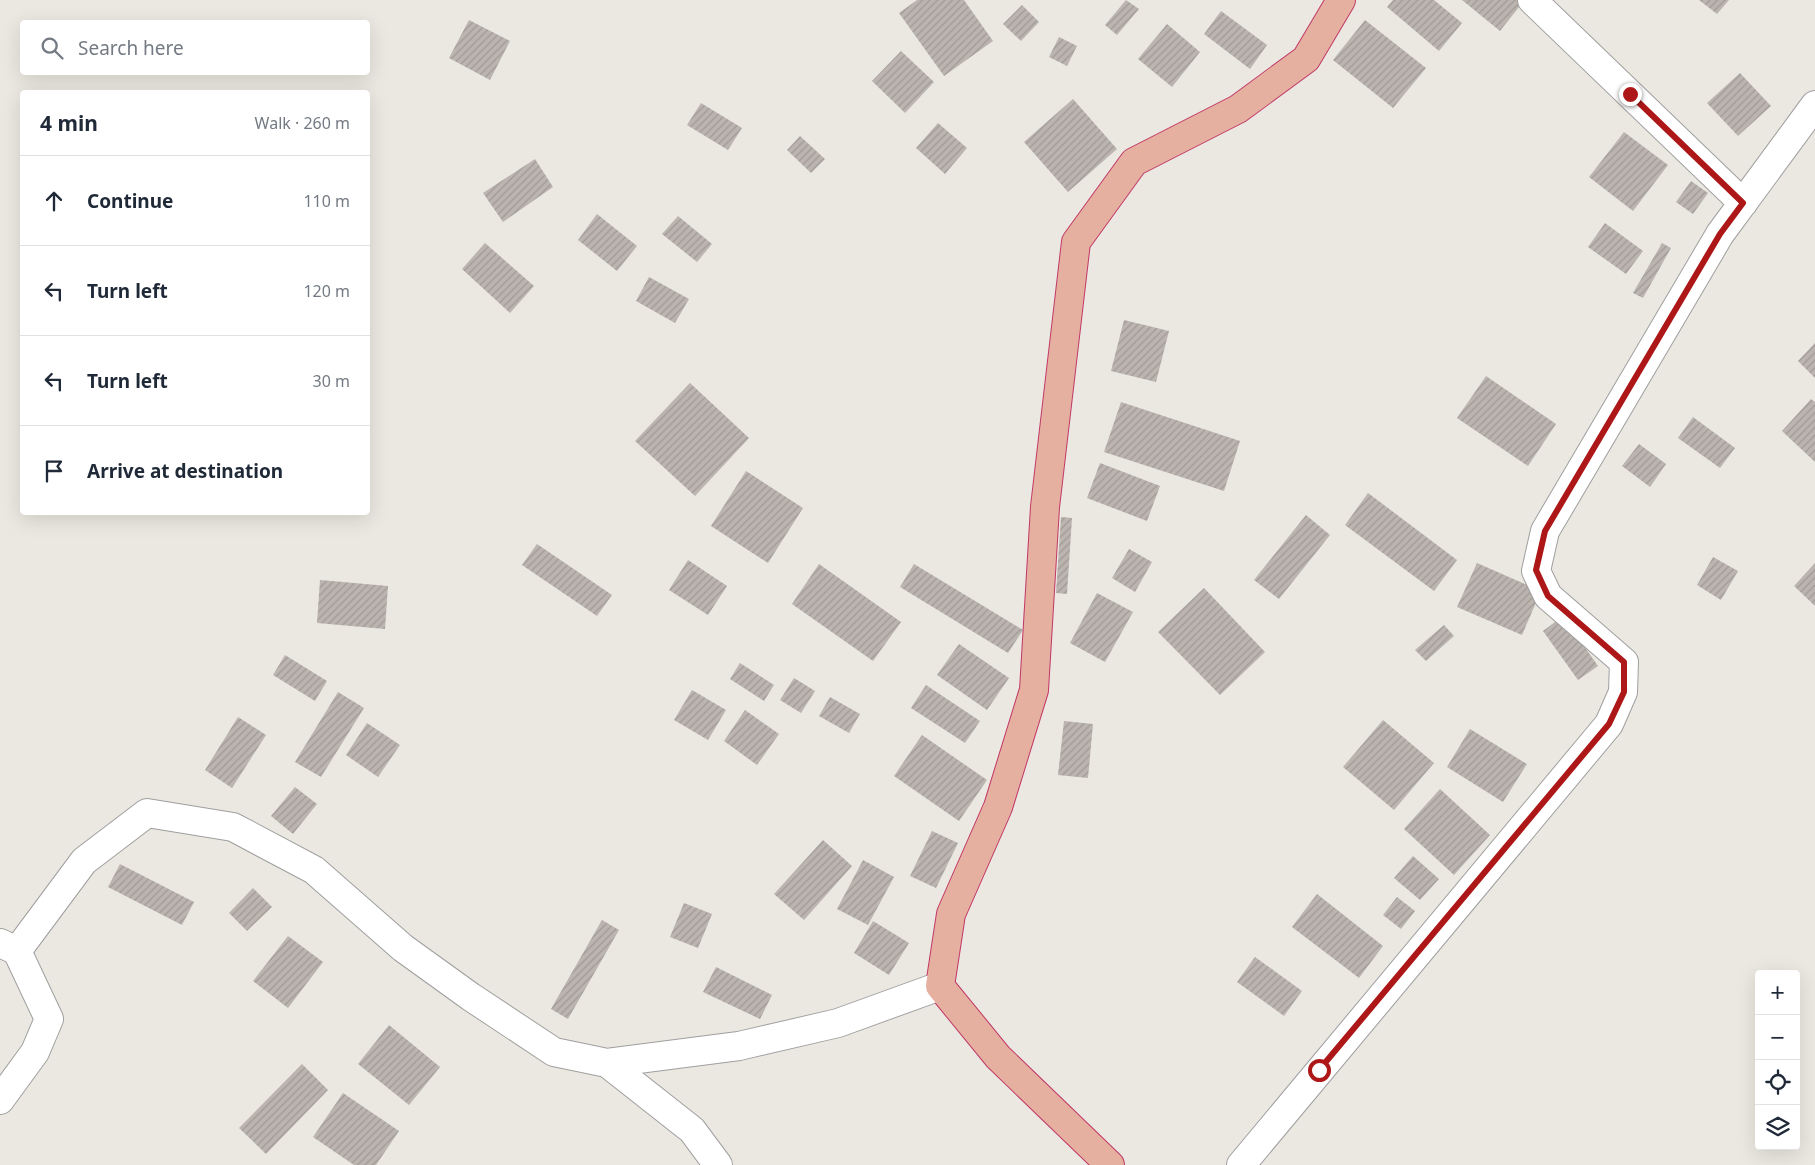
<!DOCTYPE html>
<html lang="en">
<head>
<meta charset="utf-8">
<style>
  :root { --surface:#fff; --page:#f6f6f7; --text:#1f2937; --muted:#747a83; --line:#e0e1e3 }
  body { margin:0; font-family:"Noto Sans",sans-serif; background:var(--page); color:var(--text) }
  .controls { position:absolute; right:15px; bottom:15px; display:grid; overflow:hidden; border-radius:5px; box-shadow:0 5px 20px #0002 }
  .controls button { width:45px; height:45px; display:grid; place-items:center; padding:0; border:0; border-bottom:1px solid var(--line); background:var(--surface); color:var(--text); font:25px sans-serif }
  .stop { position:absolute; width:15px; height:15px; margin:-11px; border:4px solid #ae1718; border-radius:50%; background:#fff }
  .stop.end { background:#ae1718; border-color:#fff; box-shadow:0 1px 5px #0008 }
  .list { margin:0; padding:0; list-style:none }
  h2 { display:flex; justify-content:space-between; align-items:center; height:65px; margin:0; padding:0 20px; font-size:21px }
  h2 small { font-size:16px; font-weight:400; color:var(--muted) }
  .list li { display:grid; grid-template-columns:32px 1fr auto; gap:15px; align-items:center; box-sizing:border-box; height:90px; padding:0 20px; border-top:1px solid var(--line) }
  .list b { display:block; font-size:19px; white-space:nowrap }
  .list em { font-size:16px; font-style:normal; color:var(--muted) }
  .icon { flex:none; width:28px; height:28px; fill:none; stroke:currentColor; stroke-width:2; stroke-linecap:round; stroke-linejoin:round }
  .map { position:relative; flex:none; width:1815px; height:1165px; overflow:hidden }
  .search { position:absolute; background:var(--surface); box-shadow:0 5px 20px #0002; left:20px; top:20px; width:350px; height:55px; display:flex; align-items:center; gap:12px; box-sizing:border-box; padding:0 18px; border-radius:5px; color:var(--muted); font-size:19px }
  .panel { position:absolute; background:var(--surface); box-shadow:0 5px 20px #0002; left:20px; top:90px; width:350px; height:425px; border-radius:5px }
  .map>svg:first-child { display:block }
  .building { fill:url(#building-hatch) }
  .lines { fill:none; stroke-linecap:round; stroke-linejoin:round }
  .minor-casing { stroke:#9f9f9f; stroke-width:30 }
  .trunk-casing { stroke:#c03867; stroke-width:30 }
  .minor { stroke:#fff; stroke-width:28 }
  .trunk { stroke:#e5b0a0; stroke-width:28 }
  .route { stroke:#ae1718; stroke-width:6 }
</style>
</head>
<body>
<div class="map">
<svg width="1815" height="1165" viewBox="0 0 1815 1165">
  <defs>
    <pattern id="building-hatch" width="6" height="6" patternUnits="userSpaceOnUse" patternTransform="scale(1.25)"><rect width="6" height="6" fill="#bbb4af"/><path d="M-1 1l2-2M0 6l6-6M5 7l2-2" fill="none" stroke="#a09a96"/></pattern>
  </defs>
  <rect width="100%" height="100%" fill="#ebe8e1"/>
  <!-- building -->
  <g class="building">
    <path d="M917,0H964L993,41L944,76L899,13Z"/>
    <path d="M1126,0L1139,9L1117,35L1105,25Z"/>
    <path d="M1393,0H1434L1462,23L1439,51L1387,7Z"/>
    <path d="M1462,0H1521L1523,2L1500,31Z"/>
    <path d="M1699,0H1729L1717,14Z"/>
    <path d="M1022,5L1039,22L1021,41L1003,24Z"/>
    <path d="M1221,11L1267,45L1250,69L1204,34Z"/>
    <path d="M469,20L510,41L490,80L449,58Z"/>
    <path d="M1365,20L1426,68L1393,108L1333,60Z"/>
    <path d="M1167,24L1200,52L1172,87L1138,59Z"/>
    <path d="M1059,37L1077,46L1067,66L1049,57Z"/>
    <path d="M901,51L934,82L905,113L872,81Z"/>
    <path d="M1740,73L1771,106L1738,136L1707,103Z"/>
    <path d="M1073,99L1117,149L1068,192L1024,142Z"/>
    <path d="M701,103L742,128L728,150L687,125Z"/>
    <path d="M938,123L967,148L945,174L916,148Z"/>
    <path d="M1624,132L1668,165L1633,211L1589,177Z"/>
    <path d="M800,136L825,159L811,173L787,150Z"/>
    <path d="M535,159L553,187L503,222L483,193Z"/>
    <path d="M1691,181L1708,193L1693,214L1676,202Z"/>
    <path d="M597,214L637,246L617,271L578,240Z"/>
    <path d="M678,216L712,244L697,262L662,234Z"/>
    <path d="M1605,223L1643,251L1626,274L1588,247Z"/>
    <path d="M485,243L534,286L510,313L462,269Z"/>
    <path d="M1662,243L1671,248L1643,298L1633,293Z"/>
    <path d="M649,277L689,299L675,323L636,301Z"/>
    <path d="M1124,320L1169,331L1156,382L1111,371Z"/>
    <path d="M1815,343V378L1798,361Z"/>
    <path d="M1486,376L1556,424L1528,466L1457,418Z"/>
    <path d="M690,383L749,438L695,496L635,441Z"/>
    <path d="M1811,399L1815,402V462L1782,431Z"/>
    <path d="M1121,402L1240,441L1224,491L1104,452Z"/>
    <path d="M1693,417L1735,448L1720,468L1678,438Z"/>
    <path d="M1639,444L1666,464L1650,487L1622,466Z"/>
    <path d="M1100,463L1160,486L1147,521L1087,498Z"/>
    <path d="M746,471L803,508L768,563L711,526Z"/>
    <path d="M1368,493L1457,560L1434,591L1345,525Z"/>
    <path d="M1306,515L1330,535L1279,599L1254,580Z"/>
    <path d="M1061,517L1072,518L1067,594L1056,593Z"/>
    <path d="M537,544L612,595L597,616L522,565Z"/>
    <path d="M1129,549L1152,562L1135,592L1112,578Z"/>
    <path d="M1713,557L1738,571L1721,600L1697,585Z"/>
    <path d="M688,560L727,586L708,615L669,590Z"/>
    <path d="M1477,563L1541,591L1522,635L1457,607Z"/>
    <path d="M1815,563V606L1794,586Z"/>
    <path d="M819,564L901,622L873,661L792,604Z"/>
    <path d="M914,564L1023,630L1008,653L900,587Z"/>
    <path d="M320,580L388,586L385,629L317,623Z"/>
    <path d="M1204,588L1265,652L1220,695L1158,632Z"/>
    <path d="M1097,593L1133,612L1105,662L1070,643Z"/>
    <path d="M1563,616L1598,666L1578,680L1543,631Z"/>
    <path d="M1444,625L1454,636L1426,661L1415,650Z"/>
    <path d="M959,644L1009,678L987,710L937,675Z"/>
    <path d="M285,655L327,681L315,701L273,675Z"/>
    <path d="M740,663L774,685L764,701L730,679Z"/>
    <path d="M794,678L815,691L801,713L780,700Z"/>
    <path d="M926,685L980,721L965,743L911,708Z"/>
    <path d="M692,690L726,710L708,740L674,720Z"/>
    <path d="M338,692L364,708L321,777L295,762Z"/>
    <path d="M830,697L860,714L849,733L819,716Z"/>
    <path d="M745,710L779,734L757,765L724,741Z"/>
    <path d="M238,717L266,735L232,788L205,770Z"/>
    <path d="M1383,720L1434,763L1394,810L1343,767Z"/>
    <path d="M1064,721L1093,724L1088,778L1058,775Z"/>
    <path d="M367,723L400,745L378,777L346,755Z"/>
    <path d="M1470,729L1527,764L1503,802L1447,767Z"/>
    <path d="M922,735L987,780L959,821L894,776Z"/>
    <path d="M295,787L317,804L293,834L271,816Z"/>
    <path d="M1440,789L1490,835L1454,875L1404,829Z"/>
    <path d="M932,831L958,843L936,888L910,876Z"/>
    <path d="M823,840L852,866L804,920L774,894Z"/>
    <path d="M1413,856L1439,879L1420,900L1394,878Z"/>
    <path d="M863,860L894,877L868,925L837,909Z"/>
    <path d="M120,864L194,902L182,925L108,887Z"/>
    <path d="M253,888L272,907L247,931L229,913Z"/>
    <path d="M1317,894L1383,946L1359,978L1292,927Z"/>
    <path d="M1397,897L1415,911L1401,929L1383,915Z"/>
    <path d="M684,903L712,914L698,948L670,937Z"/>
    <path d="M602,920L619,930L568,1019L551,1009Z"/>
    <path d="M873,921L909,943L889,975L854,953Z"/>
    <path d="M288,936L323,962L288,1008L253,981Z"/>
    <path d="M1255,957L1302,991L1284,1016L1237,982Z"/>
    <path d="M716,967L772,995L760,1019L703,992Z"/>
    <path d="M389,1025L440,1067L409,1105L358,1064Z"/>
    <path d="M302,1064L328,1090L266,1154L239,1128Z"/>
    <path d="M343,1093L399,1131L376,1165H354L313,1137Z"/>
  </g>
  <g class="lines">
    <!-- minor casing -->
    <g class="minor-casing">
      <g id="minor">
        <path d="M1532,0L1743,203"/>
        <path d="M0,943L17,951L84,861L147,813L233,827L314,870L403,948L471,997L554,1052L607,1063L739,1046L838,1023L940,986"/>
        <path d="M607,1063L692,1130L718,1165"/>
        <path d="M0,1100L35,1052L49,1019L17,951"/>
        <path d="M1241,1165L1609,724L1623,692L1624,662L1548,596L1536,571L1545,531L1720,234L1815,105"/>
      </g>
    </g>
    <!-- trunk casing -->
    <g class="trunk-casing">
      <path id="trunk" d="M1110,1165L998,1057L940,986L951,914L998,807L1034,690L1045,507L1076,242L1134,162L1238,109L1306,59L1341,0"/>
    </g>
    <!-- minor -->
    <use href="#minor" class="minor"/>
    <!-- trunk -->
    <use href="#trunk" class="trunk"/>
  </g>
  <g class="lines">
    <!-- route -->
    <path class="route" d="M1319,1070L1609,724L1624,692V662L1548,596L1536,570L1545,531L1720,234L1743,203L1630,94"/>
  </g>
</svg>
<div class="controls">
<button>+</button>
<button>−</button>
<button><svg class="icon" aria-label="locate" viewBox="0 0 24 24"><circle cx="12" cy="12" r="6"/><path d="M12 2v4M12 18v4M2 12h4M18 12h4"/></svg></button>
<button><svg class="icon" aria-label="layers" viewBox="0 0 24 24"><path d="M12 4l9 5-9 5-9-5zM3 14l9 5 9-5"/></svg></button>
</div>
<div class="stop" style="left:1319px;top:1070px"></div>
<div class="stop end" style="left:1630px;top:94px"></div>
<div class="search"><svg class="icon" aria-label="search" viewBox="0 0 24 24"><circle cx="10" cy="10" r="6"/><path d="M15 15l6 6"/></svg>Search here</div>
<section class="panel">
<h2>4 min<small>Walk · 260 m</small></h2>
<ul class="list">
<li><svg class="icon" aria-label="ahead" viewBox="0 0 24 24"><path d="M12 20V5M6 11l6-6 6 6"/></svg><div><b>Continue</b></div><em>110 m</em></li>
<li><svg class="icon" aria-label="left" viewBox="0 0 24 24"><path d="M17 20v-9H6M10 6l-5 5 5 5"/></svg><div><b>Turn left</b></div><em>120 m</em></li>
<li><svg class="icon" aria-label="left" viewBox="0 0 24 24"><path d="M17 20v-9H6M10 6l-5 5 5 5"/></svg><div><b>Turn left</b></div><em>30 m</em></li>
<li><svg class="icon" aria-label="arrive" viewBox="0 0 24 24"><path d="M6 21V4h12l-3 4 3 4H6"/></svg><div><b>Arrive at destination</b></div></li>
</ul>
</section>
</div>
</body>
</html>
